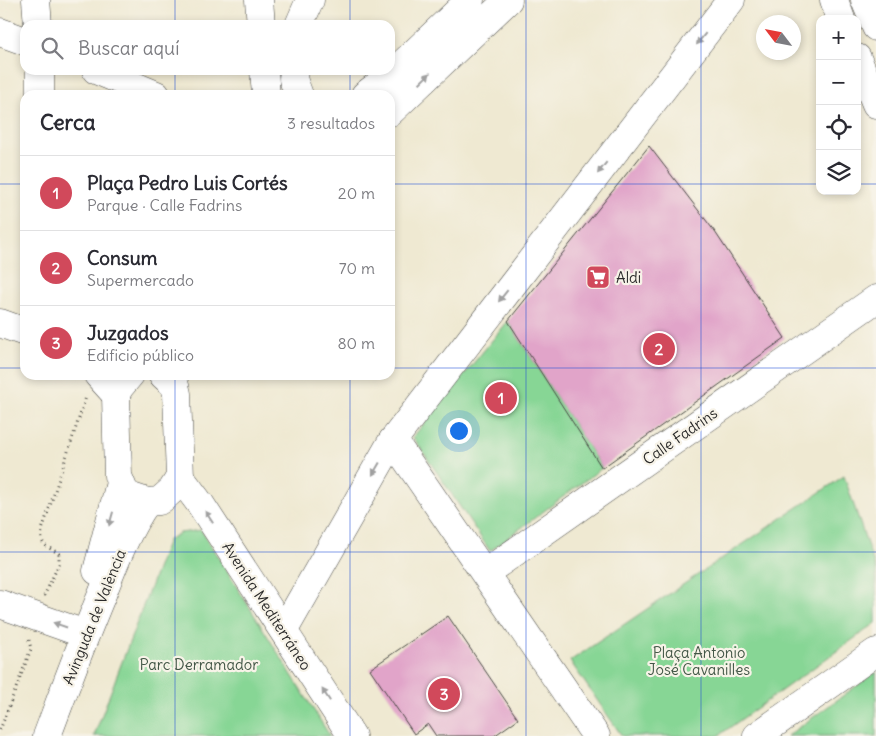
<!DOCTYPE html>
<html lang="es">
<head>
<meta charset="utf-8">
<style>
  :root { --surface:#fff; --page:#f2f2f3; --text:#2b2b33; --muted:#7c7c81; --line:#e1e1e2; --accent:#d1495b }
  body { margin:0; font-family:Delius,sans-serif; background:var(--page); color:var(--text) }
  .controls { position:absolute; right:15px; top:15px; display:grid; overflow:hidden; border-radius:10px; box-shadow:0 2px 8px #0003 }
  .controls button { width:45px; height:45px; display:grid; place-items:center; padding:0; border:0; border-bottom:1px solid var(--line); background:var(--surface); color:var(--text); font:25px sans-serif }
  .compass { position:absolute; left:756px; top:15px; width:45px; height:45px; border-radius:50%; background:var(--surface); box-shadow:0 2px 8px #0003; rotate:302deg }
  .you { position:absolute; left:458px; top:430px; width:18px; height:18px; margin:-12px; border:4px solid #fff; border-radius:50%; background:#1a73e8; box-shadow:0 0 0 8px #1a73e833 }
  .badge { display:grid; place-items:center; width:32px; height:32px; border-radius:50%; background:var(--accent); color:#fff; font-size:16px; font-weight:700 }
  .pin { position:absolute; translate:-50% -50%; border:2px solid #fff; box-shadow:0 1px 5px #0006 }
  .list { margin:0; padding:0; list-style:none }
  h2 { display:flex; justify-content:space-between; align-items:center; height:65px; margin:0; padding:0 20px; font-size:21px }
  h2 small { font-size:16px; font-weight:400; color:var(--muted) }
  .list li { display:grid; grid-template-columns:32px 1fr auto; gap:15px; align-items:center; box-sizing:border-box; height:75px; padding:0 20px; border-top:1px solid var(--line) }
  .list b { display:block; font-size:19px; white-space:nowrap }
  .list p { margin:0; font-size:16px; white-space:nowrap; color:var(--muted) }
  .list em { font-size:16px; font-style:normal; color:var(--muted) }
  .icon { flex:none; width:28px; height:28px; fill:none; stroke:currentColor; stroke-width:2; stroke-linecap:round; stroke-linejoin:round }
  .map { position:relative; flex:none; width:876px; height:736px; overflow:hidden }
  .search { position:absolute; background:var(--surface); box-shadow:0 2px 8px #0003; left:20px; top:20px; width:375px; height:55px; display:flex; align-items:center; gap:12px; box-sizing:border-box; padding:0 18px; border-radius:15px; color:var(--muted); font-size:19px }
  .panel { position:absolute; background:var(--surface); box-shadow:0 2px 8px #0003; left:20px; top:90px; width:375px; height:290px; border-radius:15px }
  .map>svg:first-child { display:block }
  .green { fill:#87d695; stroke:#598060 }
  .building { fill:#e1a4c9 }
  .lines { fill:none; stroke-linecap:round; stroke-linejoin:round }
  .minor-casing { stroke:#484844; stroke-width:29 }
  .major-casing { stroke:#484844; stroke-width:29 }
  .path { stroke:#484844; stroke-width:3; stroke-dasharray:1 4; stroke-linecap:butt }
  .minor { stroke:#fff; stroke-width:28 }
  .major { stroke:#fff; stroke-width:28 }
  .oneway { fill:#a0a0a0 }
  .grid { fill:none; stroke:#1d4ed8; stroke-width:1; stroke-opacity:0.55 }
  .labels { text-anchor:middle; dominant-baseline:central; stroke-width:4.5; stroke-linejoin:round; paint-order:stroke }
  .poi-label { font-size:15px; fill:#2b2b2b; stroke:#f7f3e8; text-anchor:start }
  .street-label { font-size:15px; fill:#2b2b2b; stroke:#f7f3e8 }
  .park-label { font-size:15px; fill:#425646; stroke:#f7f3e8 }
</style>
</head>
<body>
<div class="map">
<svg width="876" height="736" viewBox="0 0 876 736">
  <rect width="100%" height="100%" fill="#f7f3e8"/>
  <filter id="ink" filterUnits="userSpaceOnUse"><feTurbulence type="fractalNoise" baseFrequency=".02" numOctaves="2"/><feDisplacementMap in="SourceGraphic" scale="10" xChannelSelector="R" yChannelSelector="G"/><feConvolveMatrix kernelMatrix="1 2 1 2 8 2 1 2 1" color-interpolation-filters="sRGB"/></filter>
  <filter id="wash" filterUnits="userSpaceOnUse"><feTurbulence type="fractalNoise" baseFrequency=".0096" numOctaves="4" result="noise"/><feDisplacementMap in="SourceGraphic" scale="20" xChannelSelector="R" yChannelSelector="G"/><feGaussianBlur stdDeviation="1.12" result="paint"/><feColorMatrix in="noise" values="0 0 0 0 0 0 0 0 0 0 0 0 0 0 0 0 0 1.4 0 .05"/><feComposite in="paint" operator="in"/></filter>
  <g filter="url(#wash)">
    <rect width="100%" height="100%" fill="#efe9d2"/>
    <!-- green -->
    <g class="green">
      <path d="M508,321L602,468L490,551L413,437Z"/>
      <path d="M844,476L876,570V623L718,736H622L570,661Z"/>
      <path d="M201,530L330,736H94L168,540L180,533Z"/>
      <path d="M876,672V736H787Z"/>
    </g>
    <g id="blocks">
      <!-- building -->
      <g class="building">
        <path d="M649,146L715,232L785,338L602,468L508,321Z"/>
        <path d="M448,616L518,719L494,736H436L428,724L414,734L370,669Z"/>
      </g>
    </g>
  </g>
  <g filter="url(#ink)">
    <use href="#blocks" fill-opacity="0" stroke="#484844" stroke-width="1"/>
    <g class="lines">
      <!-- minor casing -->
      <g class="minor-casing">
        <g id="minor">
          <path d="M36,0L38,25"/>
          <path d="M259,0L261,25"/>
          <path d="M299,25L310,0"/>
          <path d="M0,32L25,41"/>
          <path d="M96,70L156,95"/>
          <path d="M264,70L266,95"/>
          <path d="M294,70L293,79L299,95"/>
          <path d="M40,95V70"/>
          <path d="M0,323L25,332"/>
          <path d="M98,375L116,395"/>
          <path d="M393,440L596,736"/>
          <path d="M180,477L201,505L352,736"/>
          <path d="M485,573L876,299"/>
          <path d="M0,604L85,634"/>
          <path d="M284,630L391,443L731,0"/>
          <path d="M757,736L876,652"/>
        </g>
      </g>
      <!-- major casing -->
      <g class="major-casing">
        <g id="major">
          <path d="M834,0L841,19"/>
          <path d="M865,0L876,27"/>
          <path d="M857,58L876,104"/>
          <path d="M365,95L391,75L470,0"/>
          <path d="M390,112L508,0"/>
          <path d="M130,375L119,388L116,395L118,476L125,493L132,497L147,502L159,501L163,498L172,490L180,477L177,394L175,386L163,375"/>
          <path d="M97,571L120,483"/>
          <path d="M47,736C65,688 83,639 103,592C115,561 128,529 147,502"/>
        </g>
      </g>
      <!-- path -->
      <g class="path">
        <path d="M44,596L59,564V554C47,545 40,548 42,530L86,397"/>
        <path d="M0,730L31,649L29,640"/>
      </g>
      <!-- minor -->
      <use href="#minor" class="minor"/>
      <!-- major -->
      <use href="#major" class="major"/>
    </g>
    <!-- one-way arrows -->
    <defs><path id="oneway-solid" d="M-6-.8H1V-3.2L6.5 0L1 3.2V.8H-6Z" transform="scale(1.25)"/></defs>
    <g class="oneway">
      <use href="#oneway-solid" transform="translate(701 39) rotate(128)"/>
      <use href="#oneway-solid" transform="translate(425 78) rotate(-44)"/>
      <use href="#oneway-solid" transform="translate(602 168) rotate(128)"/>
      <use href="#oneway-solid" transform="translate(503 296) rotate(128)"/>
      <use href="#oneway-solid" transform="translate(376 469) rotate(120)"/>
      <use href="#oneway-solid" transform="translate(209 517) rotate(-123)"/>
      <use href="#oneway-solid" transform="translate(111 519) rotate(106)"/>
      <use href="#oneway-solid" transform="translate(60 625) rotate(-161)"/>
      <use href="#oneway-solid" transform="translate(326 695) rotate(-123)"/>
    </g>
  </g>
  <!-- grid -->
  <path class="grid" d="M175,0V25M350,0V25M526,0V736M701,0V736M175,70V95M350,70V95M0,184H25M390,184H820M857,184H876M0,368H25M390,368H876M175,375V736M350,375V736M0,552H876"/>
  <!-- icons -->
  <defs>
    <g id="supermarket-square" transform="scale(1.25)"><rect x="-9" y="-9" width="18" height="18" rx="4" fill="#d1495b" stroke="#f7f3e8"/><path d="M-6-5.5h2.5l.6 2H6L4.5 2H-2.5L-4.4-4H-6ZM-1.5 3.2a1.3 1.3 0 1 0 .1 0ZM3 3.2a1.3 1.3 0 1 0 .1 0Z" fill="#fff"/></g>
  </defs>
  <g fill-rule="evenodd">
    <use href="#supermarket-square" x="598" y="277"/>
  </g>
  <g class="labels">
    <!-- poi labels -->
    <g class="poi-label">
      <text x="616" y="277">Aldi</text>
    </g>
    <!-- street labels -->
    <g class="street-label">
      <text transform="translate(680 436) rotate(-35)">Calle Fadrins</text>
      <text transform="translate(267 606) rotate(57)">Avenida Mediterráneo</text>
      <text transform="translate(94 617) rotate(-68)">Avinguda de València</text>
    </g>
    <!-- park labels -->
    <g class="park-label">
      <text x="699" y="652">Plaça Antonio<tspan x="699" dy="17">José Cavanilles</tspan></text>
      <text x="199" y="664">Parc Derramador</text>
    </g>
  </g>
</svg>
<div class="controls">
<button>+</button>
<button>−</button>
<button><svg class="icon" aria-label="locate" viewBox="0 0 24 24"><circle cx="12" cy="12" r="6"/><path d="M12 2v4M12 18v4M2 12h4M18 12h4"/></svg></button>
<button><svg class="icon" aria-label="layers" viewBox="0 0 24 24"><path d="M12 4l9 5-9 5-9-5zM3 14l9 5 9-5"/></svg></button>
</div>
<svg class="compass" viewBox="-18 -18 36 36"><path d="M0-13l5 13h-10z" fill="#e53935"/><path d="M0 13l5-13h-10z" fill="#7c7c81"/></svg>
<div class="you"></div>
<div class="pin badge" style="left:501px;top:398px">1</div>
<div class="pin badge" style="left:659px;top:349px">2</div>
<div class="pin badge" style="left:444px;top:694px">3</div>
<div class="search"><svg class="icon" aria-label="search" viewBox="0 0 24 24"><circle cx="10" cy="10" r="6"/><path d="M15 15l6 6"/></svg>Buscar aquí</div>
<section class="panel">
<h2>Cerca<small>3 resultados</small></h2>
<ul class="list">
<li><span class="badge">1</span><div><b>Plaça Pedro Luis Cortés</b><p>Parque · Calle Fadrins</p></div><em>20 m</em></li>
<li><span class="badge">2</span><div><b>Consum</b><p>Supermercado</p></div><em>70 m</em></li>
<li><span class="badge">3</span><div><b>Juzgados</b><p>Edificio público</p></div><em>80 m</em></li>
</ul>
</section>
</div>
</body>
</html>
